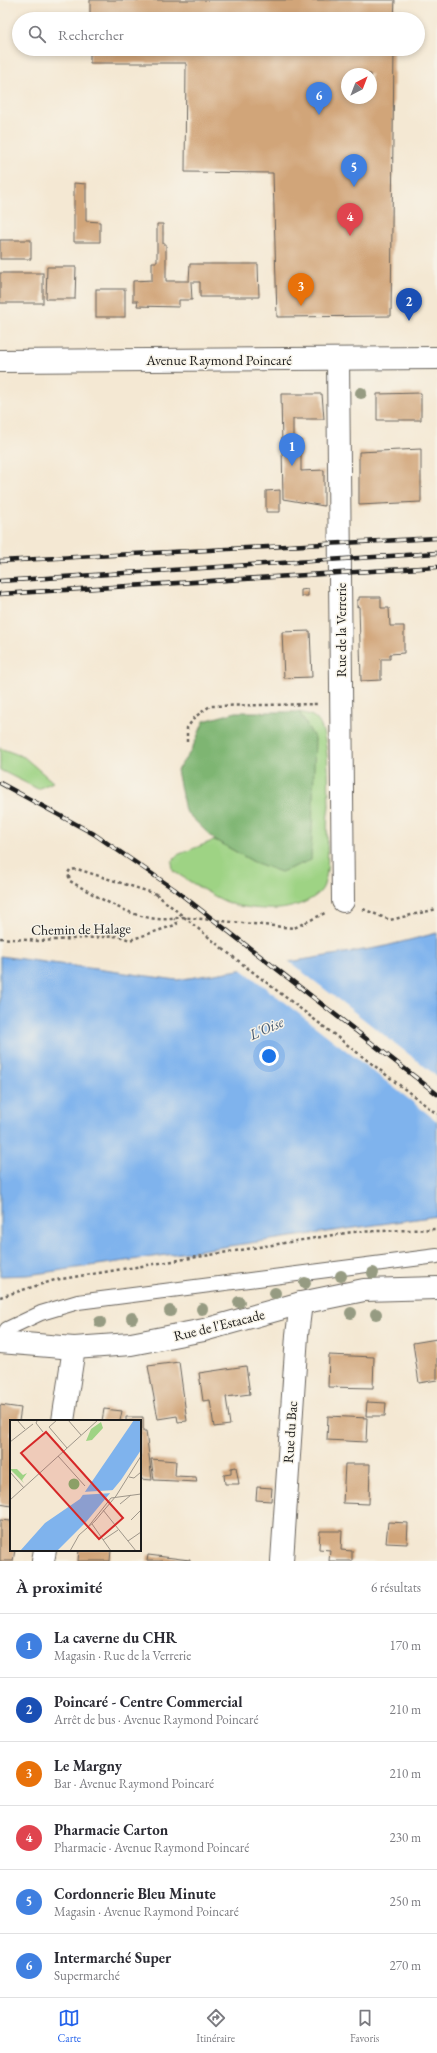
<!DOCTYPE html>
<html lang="fr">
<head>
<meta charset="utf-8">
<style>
  :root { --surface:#fff; --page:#f7f7f7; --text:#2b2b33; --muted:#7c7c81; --line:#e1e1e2; --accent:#2563eb }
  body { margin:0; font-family:"EB Garamond",serif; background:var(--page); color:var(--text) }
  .compass { position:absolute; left:341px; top:68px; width:36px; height:36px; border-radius:50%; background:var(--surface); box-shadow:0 2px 6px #0003; rotate:42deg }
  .you { position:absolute; left:269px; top:1056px; width:14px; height:14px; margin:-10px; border:3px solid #fff; border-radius:50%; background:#1a73e8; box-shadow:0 0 0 6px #1a73e833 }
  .badge { display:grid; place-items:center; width:26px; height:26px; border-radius:50%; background:var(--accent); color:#fff; font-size:13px; font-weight:700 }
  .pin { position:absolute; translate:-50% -33px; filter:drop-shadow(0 1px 2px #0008) }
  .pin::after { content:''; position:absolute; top:21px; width:14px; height:12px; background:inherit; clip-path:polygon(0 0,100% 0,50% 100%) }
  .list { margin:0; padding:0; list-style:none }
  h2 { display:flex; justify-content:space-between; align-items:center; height:52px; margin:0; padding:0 16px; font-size:17px }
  h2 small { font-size:13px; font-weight:400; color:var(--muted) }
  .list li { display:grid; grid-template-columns:26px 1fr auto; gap:12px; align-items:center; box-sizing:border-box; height:64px; padding:0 16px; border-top:1px solid var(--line) }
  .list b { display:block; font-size:15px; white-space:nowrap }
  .list p { margin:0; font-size:13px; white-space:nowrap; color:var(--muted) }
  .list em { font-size:13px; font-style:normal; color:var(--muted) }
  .icon { flex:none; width:22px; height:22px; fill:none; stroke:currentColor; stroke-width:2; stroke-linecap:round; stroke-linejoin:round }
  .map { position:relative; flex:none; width:437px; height:1561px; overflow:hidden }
  .search { position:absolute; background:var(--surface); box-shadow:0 2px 6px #0003; left:12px; right:12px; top:12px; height:44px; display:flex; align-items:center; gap:10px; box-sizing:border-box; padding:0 14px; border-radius:22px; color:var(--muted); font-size:15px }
  .sheet { height:436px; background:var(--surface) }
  nav { display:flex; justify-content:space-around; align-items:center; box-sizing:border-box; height:56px; border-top:1px solid var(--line); background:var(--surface); font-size:11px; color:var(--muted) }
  nav a { display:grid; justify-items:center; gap:2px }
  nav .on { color:var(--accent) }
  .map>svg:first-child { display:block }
  .green { fill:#9ed384; stroke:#5d7850 }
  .forest { fill:#7eb572; stroke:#4d6847 }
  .water { fill:#7fb3ed; stroke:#4e6884 }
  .pier { fill:#f4e8d3 }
  .building { fill:#d1a579; fill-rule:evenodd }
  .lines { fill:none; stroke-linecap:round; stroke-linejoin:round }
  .service-casing { stroke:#68635c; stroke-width:16 }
  .minor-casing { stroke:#68635c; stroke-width:24 }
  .secondary-casing { stroke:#68635c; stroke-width:24 }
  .path { stroke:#68635c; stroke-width:2.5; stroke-dasharray:3 3; stroke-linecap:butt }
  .service { stroke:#fff; stroke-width:14 }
  .minor { stroke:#fff; stroke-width:22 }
  .secondary { stroke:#fff; stroke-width:22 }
  .rail-casing { stroke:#1c1c1c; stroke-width:4.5 }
  .rail { stroke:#f7f3e8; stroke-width:3; stroke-dasharray:9; stroke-linecap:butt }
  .path-bridge { stroke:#68635c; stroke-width:2.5; stroke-dasharray:3 3; stroke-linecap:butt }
  .tree { fill:#969b82 }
  .labels { text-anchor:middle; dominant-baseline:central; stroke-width:3; stroke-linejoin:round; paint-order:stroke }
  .street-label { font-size:14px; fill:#1c1c1c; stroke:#f7f3e8 }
  .water-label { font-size:15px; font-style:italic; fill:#445870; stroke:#f7f3e8 }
  .inset-road { fill:none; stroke:#9e968a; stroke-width:1 }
  .view { fill:#d62828; fill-opacity:0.15; stroke:#d62828; stroke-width:2 }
  .inset-edge { fill:none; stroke:#1c1c1c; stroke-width:2 }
</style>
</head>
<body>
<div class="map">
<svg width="437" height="1561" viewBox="0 0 437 1561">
  <rect width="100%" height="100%" fill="#f7f3e8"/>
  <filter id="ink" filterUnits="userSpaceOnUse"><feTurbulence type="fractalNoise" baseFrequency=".025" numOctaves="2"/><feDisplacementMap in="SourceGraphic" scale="8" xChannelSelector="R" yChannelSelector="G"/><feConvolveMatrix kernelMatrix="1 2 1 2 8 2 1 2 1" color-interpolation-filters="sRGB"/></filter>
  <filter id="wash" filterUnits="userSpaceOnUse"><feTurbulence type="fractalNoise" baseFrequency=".012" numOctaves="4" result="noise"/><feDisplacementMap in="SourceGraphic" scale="16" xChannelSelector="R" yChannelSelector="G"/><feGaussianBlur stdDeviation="0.9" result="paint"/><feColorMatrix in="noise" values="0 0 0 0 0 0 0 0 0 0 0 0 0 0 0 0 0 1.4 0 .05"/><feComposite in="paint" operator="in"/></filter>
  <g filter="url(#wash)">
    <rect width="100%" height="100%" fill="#f4e8d3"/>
    <!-- green -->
    <g class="green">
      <path d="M299,712C306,714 314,715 318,721C330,737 328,785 329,806C324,832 332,860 324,885C320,898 298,906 286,908C274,911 240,908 229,903C210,895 191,882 173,871L172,862L177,855L215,840L254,862L315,740Z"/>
      <path d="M0,748L24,757L53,782L38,789L0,770Z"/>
    </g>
    <!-- forest -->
    <path class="forest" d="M236,712H299L315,739L311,860L281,872L254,862L215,840L185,811L177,770L191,751L204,721Z"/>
    <!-- water -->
    <path class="water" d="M437,933V1216L28,1275L0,1276V956L177,980L382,947Z"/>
    <!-- pier -->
    <path class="pier" d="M287,960L437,1076V1121L240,968Z"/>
    <g id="blocks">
      <!-- building -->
      <g class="building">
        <path d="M90,0H395L394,19H90Z"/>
        <path d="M90,49H394L391,316L277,317L273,173L185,172L186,63H90ZM347,74H371V98H347Z"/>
        <path d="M74,183L86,184V221L100,222V242H74Z"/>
        <path d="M157,224H163V244H166V281H189L190,264H258L259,297H200V282H191L192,300H179V307L137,306L138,301H133V281L152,280V262H157Z"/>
        <rect x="0" y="240" width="31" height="19"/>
        <path d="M47,267H76L75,299H46Z"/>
        <rect x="0" y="273" width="43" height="30"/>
        <rect x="96" y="289" width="29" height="28"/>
        <path d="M421,393V420H377V394Z"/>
        <path d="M281,394H322L324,419H293V440H301V471L324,470V506L283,499Z"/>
        <path d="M421,449V502L359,505V452Z"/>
        <path d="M280,490V512H266V491Z"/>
        <path d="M308,589V596H301V590Z"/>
        <path d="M359,597H381V608H389L390,626H404V653L390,654V659H381V680L361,681L359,606L357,607V600H359Z"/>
        <path d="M310,631L312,677L284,678L282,632Z"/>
        <path d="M437,1339V1380L419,1383L413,1343Z"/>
        <path d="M329,1355L374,1357L373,1388L328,1387Z"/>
        <path d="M179,1362L187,1421L178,1422L177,1416L158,1419L148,1366Z"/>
        <path d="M246,1366L250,1394L226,1397L230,1425L214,1427L210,1400L203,1401L199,1373Z"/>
        <path d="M367,1402L386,1403L385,1416H366Z"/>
        <path d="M0,1405L21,1408L19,1421H11V1506L0,1504Z"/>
        <path d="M104,1409L122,1411L120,1421H102Z"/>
        <path d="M328,1416L367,1418L366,1442L327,1440Z"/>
        <path d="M126,1417H143V1431H146L152,1480L140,1479V1421H126Z"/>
        <path d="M151,1459L176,1461L175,1476L196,1477L197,1482L154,1480Z"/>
        <path d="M345,1464H370L369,1504L343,1503Z"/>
        <path d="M236,1467L239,1484H225L224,1475L231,1474V1468Z"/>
        <path d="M257,1487L272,1488L271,1501L256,1500Z"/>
        <path d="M0,1520L11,1521V1550H15L13,1561H0Z"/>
        <path d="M388,1522L408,1523L407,1544L386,1543Z"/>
        <path d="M320,1531H342L341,1550L352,1551V1561H329L330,1550L319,1549Z"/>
        <path d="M79,1550H111L110,1561H78Z"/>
        <path d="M148,1555L190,1560V1561H147Z"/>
      </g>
    </g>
  </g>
  <g filter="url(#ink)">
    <use href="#blocks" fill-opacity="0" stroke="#68635c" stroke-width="1"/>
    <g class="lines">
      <!-- service casing -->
      <g class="service-casing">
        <path id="service" d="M0,1340L7,1329L41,1313L78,1302L437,1256"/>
      </g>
      <!-- minor casing -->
      <g class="minor-casing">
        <g id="minor">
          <path d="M338,359L343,901"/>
          <path d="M0,1342L74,1348L131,1344L204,1330L301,1303L364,1290L437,1288"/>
          <path d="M63,1421L74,1348"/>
          <path d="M43,1561L45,1550"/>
          <path d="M282,1561L297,1335L301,1303"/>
        </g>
      </g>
      <!-- secondary casing -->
      <g class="secondary-casing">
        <path id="secondary" d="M0,361L437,358"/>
      </g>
      <!-- path -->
      <g class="path">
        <path d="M187,742V728L195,717L210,706L319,704"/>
        <path d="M156,894L77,869L70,870L68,873L70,881L75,884C106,901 144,927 181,917L294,928L325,913"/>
        <path d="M363,909L390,920L437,909"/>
        <path d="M0,938L39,941L119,936L130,940L175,925L177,924L176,920L174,919"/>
        <path d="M223,949L437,1114"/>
        <path d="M0,1297L55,1280L352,1232L437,1229"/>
      </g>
      <!-- service -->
      <use href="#service" class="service"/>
      <!-- minor -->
      <use href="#minor" class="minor"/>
      <!-- secondary -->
      <use href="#secondary" class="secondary"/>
      <!-- rail casing -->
      <g class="rail-casing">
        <g id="rail">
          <path d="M0,561L437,538"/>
          <path d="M0,581L437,553"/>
          <path d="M0,594L437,567"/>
          <path d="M0,783L94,834L174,889L437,1094"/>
        </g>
      </g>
      <!-- rail -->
      <use href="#rail" class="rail"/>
      <!-- path-bridge -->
      <path class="path-bridge" d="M156,894L223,949"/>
    </g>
    <!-- trees -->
    <g class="tree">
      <circle cx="361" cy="393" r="6"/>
      <circle cx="373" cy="1273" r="6"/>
      <circle cx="341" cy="1276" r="6"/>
      <circle cx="305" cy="1283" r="6"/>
      <circle cx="275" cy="1293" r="6"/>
      <circle cx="239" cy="1302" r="6"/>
      <circle cx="202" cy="1309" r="6"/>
      <circle cx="170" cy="1311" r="6"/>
      <circle cx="351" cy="1313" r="6"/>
      <circle cx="376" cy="1314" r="6"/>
      <circle cx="132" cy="1318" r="6"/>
      <circle cx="100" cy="1322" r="6"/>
    </g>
  </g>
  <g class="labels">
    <!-- street labels -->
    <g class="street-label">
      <text x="219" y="360">Avenue Raymond Poincaré</text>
      <text transform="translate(341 630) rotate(-90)">Rue de la Verrerie</text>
      <text transform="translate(81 929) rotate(-1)">Chemin de Halage</text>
      <text transform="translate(219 1325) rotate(-14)">Rue de l'Estacade</text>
      <text transform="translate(290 1432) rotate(-86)">Rue du Bac</text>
    </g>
    <!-- water labels -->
    <g class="water-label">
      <text transform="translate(266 1028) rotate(-24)">L'Oise</text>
    </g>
  </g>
  <!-- overview -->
  <g transform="translate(10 1420)">
    <rect width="131" height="131" fill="#f4e8d3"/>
    <path d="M91,2L93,8L82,20L76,21L81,9ZM0,49H7L13,55L17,53L12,60L14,63Z" fill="#9ed384"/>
    <path d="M58.5 64a5.5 5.5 0 1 1 11 0a5.5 5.5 0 1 1-11 0Z" fill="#7eb572"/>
    <path d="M124,0H131V30L111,60L76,102L47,131H10L35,103L70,79Z" fill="#7fb3ed"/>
    <path d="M105,70L103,73L70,75L72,72Z" fill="#f4e8d3"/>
    <path class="inset-road" d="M7,0L15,9M47,0L39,7L57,28M58,0L71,15M27,1L26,3L33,12M0,22L23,4M48,36L75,66M0,52L14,68M119,57L124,58L131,52M0,80L88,0M110,84L121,75M93,90L126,131M121,100L131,90M82,104L101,131M78,107L101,78L131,74M93,120L108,110M118,121L131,112M60,131L69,115L85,101L106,76L131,36"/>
    <path class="view" d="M36,12L113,98L89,119L11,33Z"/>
    <rect width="131" height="131" class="inset-edge"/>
  </g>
</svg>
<svg class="compass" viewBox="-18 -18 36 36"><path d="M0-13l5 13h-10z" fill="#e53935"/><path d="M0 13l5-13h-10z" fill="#7c7c81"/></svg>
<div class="you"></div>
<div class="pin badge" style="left:292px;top:466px;background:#3f7fe0">1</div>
<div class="pin badge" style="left:409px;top:321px;background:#1a4fb4">2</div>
<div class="pin badge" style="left:301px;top:306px;background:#e8710a">3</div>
<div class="pin badge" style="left:350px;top:236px;background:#e0444e">4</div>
<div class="pin badge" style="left:354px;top:187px;background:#3f7fe0">5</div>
<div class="pin badge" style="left:319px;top:115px;background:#3f7fe0">6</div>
<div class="search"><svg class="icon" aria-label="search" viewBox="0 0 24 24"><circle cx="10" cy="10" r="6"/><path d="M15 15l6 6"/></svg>Rechercher</div>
</div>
<section class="sheet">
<h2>À proximité<small>6 résultats</small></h2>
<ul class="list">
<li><span class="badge" style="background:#3f7fe0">1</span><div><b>La caverne du CHR</b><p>Magasin · Rue de la Verrerie</p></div><em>170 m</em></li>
<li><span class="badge" style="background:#1a4fb4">2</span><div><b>Poincaré - Centre Commercial</b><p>Arrêt de bus · Avenue Raymond Poincaré</p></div><em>210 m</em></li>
<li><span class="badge" style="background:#e8710a">3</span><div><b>Le Margny</b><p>Bar · Avenue Raymond Poincaré</p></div><em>210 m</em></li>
<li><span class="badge" style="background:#e0444e">4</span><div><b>Pharmacie Carton</b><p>Pharmacie · Avenue Raymond Poincaré</p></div><em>230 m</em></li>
<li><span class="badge" style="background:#3f7fe0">5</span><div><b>Cordonnerie Bleu Minute</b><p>Magasin · Avenue Raymond Poincaré</p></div><em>250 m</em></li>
<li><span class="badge" style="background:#3f7fe0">6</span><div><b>Intermarché Super</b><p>Supermarché</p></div><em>270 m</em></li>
</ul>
</section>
<nav>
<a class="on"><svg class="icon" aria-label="map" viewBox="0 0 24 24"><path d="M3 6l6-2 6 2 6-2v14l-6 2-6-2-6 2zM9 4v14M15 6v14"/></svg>Carte</a>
<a><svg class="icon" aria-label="directions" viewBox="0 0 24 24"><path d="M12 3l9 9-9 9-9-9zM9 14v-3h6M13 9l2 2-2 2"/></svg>Itinéraire</a>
<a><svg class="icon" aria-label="saved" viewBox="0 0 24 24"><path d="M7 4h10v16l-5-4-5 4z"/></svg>Favoris</a>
</nav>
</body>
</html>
